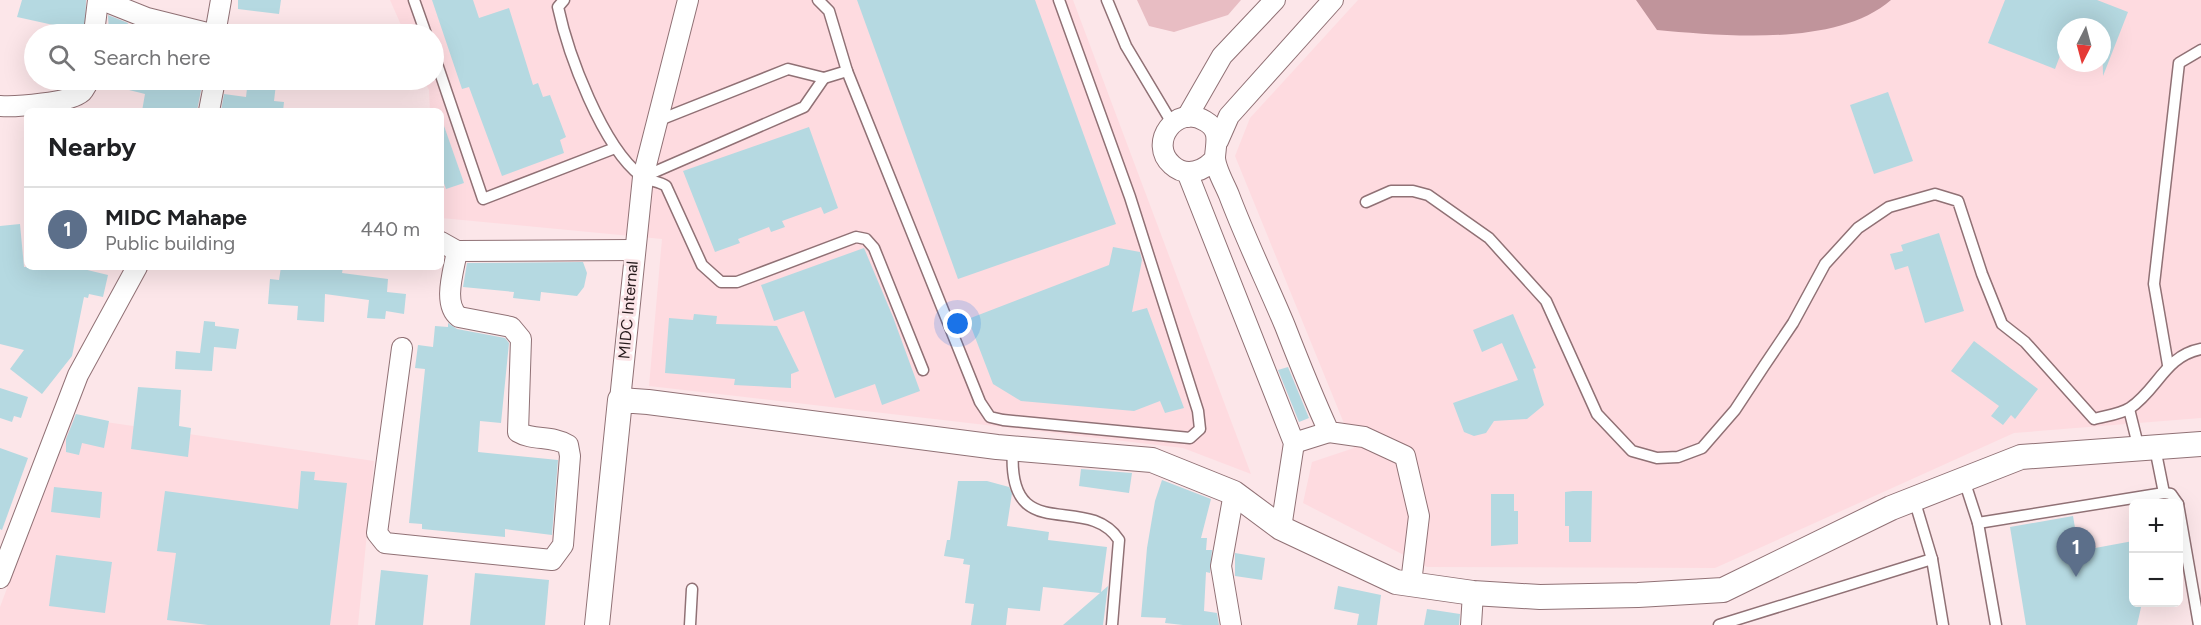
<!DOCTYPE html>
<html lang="en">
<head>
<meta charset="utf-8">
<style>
  :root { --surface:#fff; --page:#f6f6f6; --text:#202124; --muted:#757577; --line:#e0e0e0; --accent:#307683 }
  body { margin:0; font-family:Figtree,sans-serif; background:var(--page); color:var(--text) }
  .controls { position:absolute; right:18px; bottom:18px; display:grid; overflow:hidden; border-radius:9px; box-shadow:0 6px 24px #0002 }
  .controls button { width:54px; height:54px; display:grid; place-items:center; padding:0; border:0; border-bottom:2px solid var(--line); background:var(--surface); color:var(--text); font:30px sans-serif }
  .compass { position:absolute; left:2057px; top:18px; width:54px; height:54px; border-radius:50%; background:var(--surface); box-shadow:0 6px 24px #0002; rotate:186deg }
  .you { position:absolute; left:958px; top:324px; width:21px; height:21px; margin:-15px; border:4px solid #fff; border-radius:50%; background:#1a73e8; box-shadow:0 0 0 9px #1a73e833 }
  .badge { display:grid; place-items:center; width:39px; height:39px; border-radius:50%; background:var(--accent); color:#fff; font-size:20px; font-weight:700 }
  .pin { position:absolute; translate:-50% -50px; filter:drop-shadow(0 2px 3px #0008) }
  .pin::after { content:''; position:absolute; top:32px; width:21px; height:18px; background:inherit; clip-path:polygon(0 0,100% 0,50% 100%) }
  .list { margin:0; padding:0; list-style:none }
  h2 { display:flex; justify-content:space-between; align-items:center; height:78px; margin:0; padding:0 24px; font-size:26px }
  h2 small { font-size:20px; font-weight:400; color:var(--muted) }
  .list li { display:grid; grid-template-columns:39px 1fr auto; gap:18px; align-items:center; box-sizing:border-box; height:84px; padding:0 24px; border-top:2px solid var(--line) }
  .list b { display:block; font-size:22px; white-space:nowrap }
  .list p { margin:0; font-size:20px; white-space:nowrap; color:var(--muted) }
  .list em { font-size:20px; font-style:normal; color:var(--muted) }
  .icon { flex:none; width:33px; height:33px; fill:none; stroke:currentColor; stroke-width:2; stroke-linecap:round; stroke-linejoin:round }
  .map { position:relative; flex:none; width:2201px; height:625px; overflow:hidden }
  .search { position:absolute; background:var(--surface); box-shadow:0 6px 24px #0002; left:24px; top:24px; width:420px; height:66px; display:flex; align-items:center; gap:15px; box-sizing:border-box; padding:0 21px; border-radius:33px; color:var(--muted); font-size:22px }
  .panel { position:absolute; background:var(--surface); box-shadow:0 6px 24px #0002; left:24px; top:108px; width:420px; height:162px; border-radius:9px }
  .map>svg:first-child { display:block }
  .built { fill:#fedbe0; fill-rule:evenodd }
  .green { fill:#e8bdc3 }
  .water { fill:#c0949b }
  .building { fill:#b5d9e1 }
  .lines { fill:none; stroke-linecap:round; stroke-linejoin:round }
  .service-casing { stroke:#907175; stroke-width:13 }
  .minor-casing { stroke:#907175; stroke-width:22 }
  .tertiary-casing { stroke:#907175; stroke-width:26 }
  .service { stroke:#fff; stroke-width:10 }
  .minor { stroke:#fff; stroke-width:20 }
  .tertiary { stroke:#fff; stroke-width:24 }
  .labels { text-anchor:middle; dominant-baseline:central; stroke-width:6; stroke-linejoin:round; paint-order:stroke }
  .street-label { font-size:16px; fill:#281c1e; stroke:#fce6e9 }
</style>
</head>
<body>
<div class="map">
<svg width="2201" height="625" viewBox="0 0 2201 625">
  <rect width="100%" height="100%" fill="#fce6e9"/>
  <!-- built -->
  <g class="built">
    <path d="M390,0H1073L1251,474L1183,448L649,386L662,239L441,218V111H430L429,90L424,80H434V34H405Z"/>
    <path d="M1358,0H2201V418L2014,433L1715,568L1427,567L1303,503L1312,462L1354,448L1235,156L1250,118ZM2066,27H2102V63H2066Z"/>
    <path d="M71,417L374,461L358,625H0V607Z"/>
  </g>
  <!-- green -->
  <path class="green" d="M1137,0H1241L1228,15L1174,32L1149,26Z"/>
  <!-- water -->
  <path class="water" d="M1636,0H1891C1837,47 1725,36 1657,30Z"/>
  <!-- building -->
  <g class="building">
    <path d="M22,0H86L85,34H66L67,28L17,17Z"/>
    <path d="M238,0H281L279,14L238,9Z"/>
    <path d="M432,0H473L479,18L509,8L533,85L538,83L543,97L550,95L566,137L560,140L564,153L502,176L469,87L462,89Z"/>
    <path d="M857,0H1035L1116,224L958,279Z"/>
    <path d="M2005,0H2097L2128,12L2103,76L2102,27H2066V40L2055,69L1988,43Z"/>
    <path d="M108,15L128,23L125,34H109Z"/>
    <path d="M109,80H203L197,111H142L145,94L109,85Z"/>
    <path d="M248,80L276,84L274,101L284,102L283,111H221L224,94L246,97Z"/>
    <path d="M1888,92L1913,161L1874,174L1850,105Z"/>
    <path d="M441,123H443L464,183L446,189L441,175Z"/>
    <path d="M809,127L838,208L824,214L821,207L782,221L785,227L771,232L769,227L738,239L740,243L715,252L683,171Z"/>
    <path d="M20,224L24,267H75L108,275L103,297L89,294L88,298L84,297L72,356L42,394L10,369L24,350L0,344V226Z"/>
    <path d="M1939,233L1964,311L1925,323L1908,266L1895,270L1890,254L1903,251L1901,245Z"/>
    <path d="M1113,247L1140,252L1142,260L1132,312L1147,308L1184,408L1165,413L1160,401L1134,411L1021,401L993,384L968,319L1109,265Z"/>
    <path d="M864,248L893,317L920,391L882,405L875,384L835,398L804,311L774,321L761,285Z"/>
    <path d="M583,262L587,273L584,287L577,296L541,292L540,301L513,298L514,292L463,287L467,263Z"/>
    <path d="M281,267H343L342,273L388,279L387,292L406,294L404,314L386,311L385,319L367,318L369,300L325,294L324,322L297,320L298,306L268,304L270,279L279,280Z"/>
    <path d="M694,314L717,316L716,324L777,326L799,371L791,374V388L734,385L735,379L665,373L669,318L693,320Z"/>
    <path d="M1513,314L1536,368L1533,369L1544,405L1527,419L1494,421L1486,433L1474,436L1464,432L1453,403L1518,380L1502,343L1482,352L1473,330Z"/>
    <path d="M204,321L215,322V326L239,329L236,349L214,347L212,371L175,369L176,351L200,353Z"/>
    <path d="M448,323L457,329L505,338L509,343L501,423L480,421L478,452L558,460L552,535L505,529V537L422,529V524L409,523L425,369L415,368L418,345L433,347L435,326L448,327Z"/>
    <path d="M1974,341L2038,389L2015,419L2011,415L2003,425L1991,416L1999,406L1951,371Z"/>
    <path d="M1288,367L1309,418L1299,422L1278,370Z"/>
    <path d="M138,387L181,390L179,426L191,428L188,457L131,449Z"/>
    <path d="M0,388L28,397L21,418L14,416L12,422L0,418Z"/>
    <path d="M76,414L109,421L104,448L82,443L79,455L66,452V439Z"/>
    <path d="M0,448L28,458L2,530L0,529Z"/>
    <path d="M1081,469L1132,473L1129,493L1079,486Z"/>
    <path d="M301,471L315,472L314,480L347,483L330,625H208L167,620L176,553L157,551L165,491L298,509Z"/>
    <path d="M1162,480L1211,499L1201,538H1207L1206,550H1212L1210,573L1206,572L1204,611L1217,613L1219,625H1183L1165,623L1166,618L1141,617L1147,548L1155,501Z"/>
    <path d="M958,481H987L1009,487L1012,493L1007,526L1049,532L1048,540L1107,547L1101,592L1108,586L1103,625H1063L1100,593L1043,587L1040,611L1008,608L1006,625H971L974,604L965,603L970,565L963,564L964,559L944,556L947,540H950Z"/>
    <path d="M54,487L102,492L100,518L51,512Z"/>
    <path d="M1573,491H1592L1591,542H1569V526H1565V492Z"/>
    <path d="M1491,494H1514V511H1518V544L1491,546Z"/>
    <path d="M2073,516L2079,551L2133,541V603H2142L2137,625H2026L2010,527Z"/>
    <path d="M1235,553L1265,558L1262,580L1235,576Z"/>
    <path d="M56,555L112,562L105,613L49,606Z"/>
    <path d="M381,570L428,575L423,625H375Z"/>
    <path d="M475,573L549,580L545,625H470Z"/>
    <path d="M1338,586L1381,595L1377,625H1357L1359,614L1334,609Z"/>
    <path d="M1427,609L1460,614L1459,625H1424Z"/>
  </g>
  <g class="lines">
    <!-- service casing -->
    <g class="service-casing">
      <g id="service">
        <path d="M414,0L426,34"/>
        <path d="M564,0L558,7C568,54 602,146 641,176C648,181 659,181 666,186L702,265L721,282H737L856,237L866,239L874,248L923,370"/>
        <path d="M818,0L829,11L847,71L980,402L990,417L1003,420L1190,438L1200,429L1198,411L1130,197L1059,0"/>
        <path d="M1107,0L1126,46L1172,123"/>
        <path d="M434,55L483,199L615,148"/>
        <path d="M657,121L788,69L824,78L847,71"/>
        <path d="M643,177L804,107L824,78"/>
        <path d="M1366,202L1391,191H1413L1428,195L1489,238L1546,301L1597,414L1632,451L1657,458L1678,457L1702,448L1735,410L1764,366L1793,323L1825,264L1858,228L1889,207L1935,194L1958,201L1982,274L2002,324L2025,342L2094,419C2105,416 2121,414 2130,408C2158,389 2165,356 2201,349"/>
        <path d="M2168,365L2154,284L2179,63L2201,50"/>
        <path d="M2129,409L2139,449"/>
        <path d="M1013,448C1006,550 1086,490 1119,540L1112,625"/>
        <path d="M2155,448L2164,493"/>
        <path d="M1964,480L1978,523L1996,625"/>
        <path d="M1914,499L1932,559L1943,625"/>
        <path d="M2178,504L2199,625"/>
        <path d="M1978,523L2164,493L2171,494L2178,504"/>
        <path d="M690,625L692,589"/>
        <path d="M1719,625L1932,559"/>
      </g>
    </g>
    <!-- minor casing -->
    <g class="minor-casing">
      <g id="minor">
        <path d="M102,0L147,18L211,34"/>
        <path d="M97,34L95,25L98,0"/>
        <path d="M215,34L221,0"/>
        <path d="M0,106C16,107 70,103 82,92C85,89 87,83 90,80"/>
        <path d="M209,111L215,80"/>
        <path d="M1187,117L1222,56L1275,0"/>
        <path d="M1218,141L1229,116L1333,0"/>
        <path d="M1215,158C1205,171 1186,178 1172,165C1147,143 1177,103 1205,121C1221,130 1216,142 1215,157C1215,168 1225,185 1229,195C1246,240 1267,283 1285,326C1299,362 1313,397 1329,432L1364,437L1405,456L1419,516L1411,583"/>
        <path d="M1187,172L1294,443L1281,528"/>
        <path d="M441,242L457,251L633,250"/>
        <path d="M402,348L377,533L385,543L552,560L563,545L570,456L568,445C552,435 533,441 518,432L521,339L511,327L459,317C442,304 454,270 457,251"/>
        <path d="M620,400L643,177L688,0"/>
        <path d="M1294,443L1329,432"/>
        <path d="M0,578L78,375L137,267"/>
        <path d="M1231,625L1221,566L1234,493"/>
        <path d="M1471,625L1473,593"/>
      </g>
    </g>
    <!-- tertiary casing -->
    <g class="tertiary-casing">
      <path id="tertiary" d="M597,625L620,400L648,402L997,447L1152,460L1234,493L1281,528L1396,582L1473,593L1540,597L1638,595L1723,590L1891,508L2021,457L2201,444"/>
    </g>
    <!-- service -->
    <use href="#service" class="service"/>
    <!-- minor -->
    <use href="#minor" class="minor"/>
    <!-- tertiary -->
    <use href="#tertiary" class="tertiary"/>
  </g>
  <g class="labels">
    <!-- street labels -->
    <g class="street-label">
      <text transform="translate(628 310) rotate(-85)">MIDC Internal</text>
    </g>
  </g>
</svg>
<div class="controls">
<button>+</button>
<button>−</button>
</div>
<svg class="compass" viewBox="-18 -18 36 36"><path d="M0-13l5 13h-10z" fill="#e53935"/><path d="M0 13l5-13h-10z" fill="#757577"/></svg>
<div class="you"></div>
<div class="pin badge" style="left:2076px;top:577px;background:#5c6f8a">1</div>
<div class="search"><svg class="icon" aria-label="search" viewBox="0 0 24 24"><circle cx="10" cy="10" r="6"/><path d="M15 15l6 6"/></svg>Search here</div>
<section class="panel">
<h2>Nearby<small></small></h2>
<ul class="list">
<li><span class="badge" style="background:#5c6f8a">1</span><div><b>MIDC Mahape</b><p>Public building</p></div><em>440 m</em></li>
</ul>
</section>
</div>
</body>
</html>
